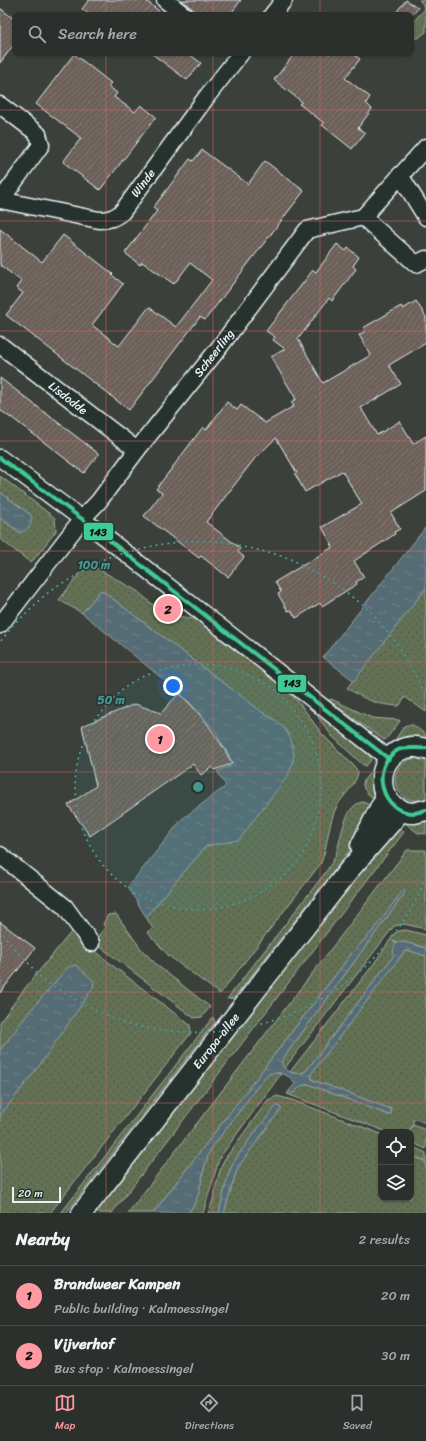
<!DOCTYPE html>
<html lang="en">
<head>
<meta charset="utf-8">
<style>
  :root { --surface:#2c302c; --page:#383c38; --text:#f1f3f6; --muted:#a6a9a9; --line:#484b48; --accent:#ff9aa2 }
  body { margin:0; font-family:Sriracha,sans-serif; background:var(--page); color:var(--text) }
  .controls { position:absolute; right:12px; bottom:12px; display:grid; overflow:hidden; border-radius:8px; box-shadow:0 1px 3px #0004 }
  .controls button { width:36px; height:36px; display:grid; place-items:center; padding:0; border:0; border-bottom:1px solid var(--line); background:var(--surface); color:var(--text); font:20px sans-serif }
  .scale { position:absolute; left:12px; bottom:10px; width:49px; box-sizing:border-box; padding-left:4px; border:2px solid #e8f1f8; border-top:0; font-size:11px; line-height:14px; white-space:nowrap; color:#e8f1f8; -webkit-text-stroke:3px #26332d; paint-order:stroke }
  .you { position:absolute; left:173px; top:686px; width:14px; height:14px; margin:-10px; border:3px solid #fff; border-radius:50%; background:#1a73e8; box-shadow:0 0 0 6px #1a73e833 }
  .badge { display:grid; place-items:center; width:26px; height:26px; border-radius:50%; background:var(--accent); color:#111; font-size:13px; font-weight:700 }
  .pin { position:absolute; translate:-50% -50%; border:2px solid #fff; box-shadow:0 1px 4px #0006 }
  .list { margin:0; padding:0; list-style:none }
  h2 { display:flex; justify-content:space-between; align-items:center; height:52px; margin:0; padding:0 16px; font-size:17px }
  h2 small { font-size:13px; font-weight:400; color:var(--muted) }
  .list li { display:grid; grid-template-columns:26px 1fr auto; gap:12px; align-items:center; box-sizing:border-box; height:60px; padding:0 16px; border-top:1px solid var(--line) }
  .list b { display:block; font-size:15px; white-space:nowrap }
  .list p { margin:0; font-size:13px; white-space:nowrap; color:var(--muted) }
  .list em { font-size:13px; font-style:normal; color:var(--muted) }
  .icon { flex:none; width:22px; height:22px; fill:none; stroke:currentColor; stroke-width:2; stroke-linecap:round; stroke-linejoin:round }
  .map { position:relative; flex:none; width:426px; height:1213px; overflow:hidden }
  .search { position:absolute; background:var(--surface); box-shadow:0 1px 3px #0004; left:12px; right:12px; top:12px; height:44px; display:flex; align-items:center; gap:10px; box-sizing:border-box; padding:0 14px; border-radius:8px; color:var(--muted); font-size:15px }
  .sheet { height:172px; background:var(--surface) }
  nav { display:flex; justify-content:space-around; align-items:center; box-sizing:border-box; height:56px; border-top:1px solid var(--line); background:var(--surface); font-size:11px; color:var(--muted) }
  nav a { display:grid; justify-items:center; gap:2px }
  nav .on { color:var(--accent) }
  .map>svg:first-child { display:block }
  .grass { fill:url(#grass-dots); stroke:#a5b1a5 }
  .forest { fill:url(#forest-crowns); stroke:#a5b1a5 }
  .water { fill:url(#water-ripples); stroke:#90a1a9 }
  .building { fill:url(#building-hatch); stroke:#e8f1f8 }
  .lines { fill:none; stroke-linecap:round; stroke-linejoin:round }
  .minor-casing { stroke:#e8f1f8; stroke-width:19 }
  .major-casing { stroke:#e8f1f8; stroke-width:23 }
  .minor { stroke:#26332d; stroke-width:16 }
  .major { stroke:#26332d; stroke-width:20 }
  .bus-1-casing { stroke:#26332d; stroke-width:7 }
  .bus-1 { stroke:#40ca96; stroke-width:4 }
  .grid { fill:none; stroke:#db6466; stroke-width:1; stroke-opacity:0.55 }
  .ring { fill:none; stroke:#459590; stroke-width:2; stroke-dasharray:2 4 }
  .labels { text-anchor:middle; dominant-baseline:central; stroke-width:3; stroke-linejoin:round; paint-order:stroke }
  .street-label { font-size:12px; fill:#e8f1f8; stroke:#26332d }
  .centre { fill:#459590; stroke:#26332d; stroke-width:2 }
  .ring-label { font-size:12px; text-anchor:middle; font-weight:bold; fill:#459590; stroke:#26332d; stroke-width:3; stroke-linejoin:round; paint-order:stroke }
  .line-badge { stroke:#26332d; stroke-width:1.5 }
  .pale-badge-label { font-size:11px; text-anchor:middle; font-weight:bold; fill:#111 }
</style>
</head>
<body>
<div class="map">
<svg width="426" height="1213" viewBox="0 0 426 1213">
  <defs>
    <pattern id="grass-dots" width="8" height="8" patternUnits="userSpaceOnUse"><rect width="8" height="8" fill="#627152"/><path d="M2 2h.1M6 6h.1" fill="none" stroke="#535a4e" stroke-width="1.8" stroke-linecap="round"/></pattern>
    <pattern id="forest-crowns" width="20" height="18" patternUnits="userSpaceOnUse"><rect width="20" height="18" fill="#627152"/><path d="M2 6a3 3 0 1 1 6 0M12 15a3 3 0 1 1 6 0" fill="none" stroke="#535a4e"/></pattern>
    <pattern id="water-ripples" width="26" height="14" patternUnits="userSpaceOnUse"><rect width="26" height="14" fill="#566c74"/><path d="M2 4q2-2 4 0t4 0M15 11q2-2 4 0t4 0" fill="none" stroke="#6e8189"/></pattern>
    <pattern id="building-hatch" width="6" height="6" patternUnits="userSpaceOnUse"><rect width="6" height="6" fill="#6c6059"/><path d="M-1 1l2-2M0 6l6-6M5 7l2-2" fill="none" stroke="#817772"/></pattern>
  </defs>
  <rect width="100%" height="100%" fill="#3b403a"/>
  <filter id="ink" filterUnits="userSpaceOnUse"><feTurbulence type="fractalNoise" baseFrequency=".025" numOctaves="2"/><feDisplacementMap in="SourceGraphic" scale="8" xChannelSelector="R" yChannelSelector="G"/><feConvolveMatrix kernelMatrix="1 2 1 2 8 2 1 2 1" color-interpolation-filters="sRGB"/></filter>
  <g filter="url(#ink)">
    <!-- grass -->
    <g class="grass">
      <path d="M0,476L55,518L56,531L31,563L0,539V518L21,533L31,515L0,492Z"/>
      <path d="M88,563L137,591L164,614L196,619L289,692L300,704L322,734L354,766L358,772C358,782 342,797 337,806C328,823 328,845 321,863L220,994L169,956L147,932L153,929L146,917L206,846L239,839L284,780L288,774L293,761L294,754L273,718L266,715L101,590L82,613L59,600Z"/>
      <path d="M426,588V712L405,697L399,706C378,705 365,700 347,688Z"/>
      <path d="M331,699L372,718L399,720L400,721L386,739L384,740L330,702L329,700Z"/>
      <path d="M320,715L370,756L371,760L366,766L362,764L332,736L318,717V715Z"/>
      <path d="M407,725H413L426,735V737L419,740L394,742L404,726Z"/>
      <path d="M415,758L426,761V798C396,811 380,766 415,758Z"/>
      <path d="M375,767L378,791L375,800C357,785 361,783 375,767Z"/>
      <path d="M363,802L374,807L351,849L234,998L227,999L325,873C329,867 334,860 336,854C341,840 344,804 363,802Z"/>
      <path d="M426,817V834L418,833L405,823L409,820Z"/>
      <path d="M399,827L404,832L112,1213H95L356,876Z"/>
      <path d="M407,850H426V929L404,924L394,926L284,1069C281,1067 281,1064 282,1060L404,894L373,931L353,952L153,1213H128Z"/>
      <path d="M116,914L142,950L158,966L210,1007L202,1017L194,1018L94,942L105,927L103,924L108,915Z"/>
      <path d="M406,930L426,935V948L404,942L398,943L393,941L396,943L395,944V954L392,958L306,1071L298,1074L290,1072L373,965L395,933L399,931Z"/>
      <path d="M72,931L112,965L190,1025L191,1033L50,1213H0V1022L25,988Z"/>
      <path d="M405,951H410L426,956V1123L415,1119L413,1120V1125L409,1132H387L287,1094L289,1091L290,1092L294,1093L301,1086L308,1084L389,1115L391,1114V1109L313,1080L310,1076L315,1067Z"/>
      <path d="M213,1017L215,1022L66,1213H61Z"/>
      <path d="M274,1072L281,1074L223,1153L219,1160L203,1213H188C204,1195 200,1169 211,1149L264,1078L268,1074Z"/>
      <path d="M277,1096L292,1100L381,1134V1198H411V1155L423,1160L426,1163V1213H224L235,1176L238,1167L281,1108L278,1106L276,1107C263,1123 238,1151 230,1170C225,1184 223,1199 219,1213H208C216,1196 216,1177 224,1160L268,1100Z"/>
    </g>
    <!-- forest -->
    <g class="forest">
      <path d="M419,0H426V32L417,39L411,34V24L425,9L422,3Z"/>
      <path d="M413,1125L426,1130V1149L411,1142V1132H409Z"/>
      <path d="M411,1146L426,1153V1163L423,1160L411,1155Z"/>
    </g>
    <!-- water -->
    <g class="water">
      <path d="M0,492L31,515C33,525 29,528 21,533L0,518Z"/>
      <path d="M426,527V588L354,681L323,657Z"/>
      <path d="M101,590L266,715C287,724 299,746 291,768C288,778 279,787 272,796C261,810 250,825 239,840L206,846L146,917L128,887L182,819L226,786L217,771L234,765L215,731L208,722L180,693L82,613Z"/>
      <path d="M403,890H405V891L404,894L282,1060C280,1072 298,1077 306,1071L392,958C395,953 392,948 396,943L404,942L426,948V956L410,951H405L311,1074V1078L313,1080L391,1109V1114L389,1115L308,1084L301,1086L292,1094L289,1091L295,1084C293,1077 280,1071 273,1073C269,1073 267,1075 264,1078L211,1149C200,1169 204,1195 188,1213H153L353,952L373,931Z"/>
      <path d="M76,965L94,981L93,988L39,1066L0,1116V1050L30,1011L68,967Z"/>
      <path d="M276,1106H278L281,1108V1109L238,1167L235,1176L224,1213H219C223,1199 225,1184 230,1170C238,1151 263,1123 276,1106Z"/>
    </g>
    <!-- building -->
    <g class="building">
      <path d="M89,0H145L164,15H90L82,9Z"/>
      <path d="M181,0H241L230,15H200Z"/>
      <path d="M406,0L418,8L412,15H394Z"/>
      <path d="M0,8L15,20V43L0,63Z"/>
      <path d="M151,53H188L201,63L187,80Z"/>
      <path d="M295,53H352L360,59L345,78L370,97L366,103L372,109L358,128L365,133L352,149L322,125L324,123L299,104L302,102L274,80Z"/>
      <path d="M74,54L111,83L108,86L117,93L114,97L135,112L141,105L156,117L100,190L63,162L81,138L36,104Z"/>
      <path d="M202,150L248,184L265,161L304,191L205,320L200,317L129,410L6,315L23,293L16,288L21,281L0,265V229L42,262L63,235L113,274L112,275L123,284L92,325L119,346L149,307L176,327L212,280L190,263L174,284L142,262L140,265L125,253L157,211L153,208L190,159L193,161Z"/>
      <path d="M337,244L346,251L348,248L359,257L353,266L356,269L332,301L329,298L298,339L323,383L371,355L359,335L365,331L363,328L401,306L403,309L416,301L426,317V343L389,365L401,384L361,408L377,435L400,421L413,444L426,436V491L391,513L400,529L394,532L395,534L354,561L364,577L356,582L357,584L322,606L320,603L296,618L291,610L288,611L278,594L281,592L275,582L333,547L322,527L362,504L342,471L305,492L295,474L297,473L276,438L255,458L206,522L240,548L238,552L244,557L228,577L201,556L199,558L144,516L162,493L156,489L203,427L206,430L227,402L237,410L241,405L265,423L294,406L291,402L296,399L271,357L285,349L273,340L275,337L266,331L313,270L316,272Z"/>
      <path d="M0,378L99,454L84,473L11,417V418L0,410Z"/>
      <path d="M179,693L193,707L207,723L225,750L232,764L214,770L212,767L201,775L193,764L90,836L68,805L96,786L82,726L135,704L161,713Z"/>
      <path d="M0,922L35,948L0,993Z"/>
    </g>
    <g class="lines">
      <!-- minor casing -->
      <g class="minor-casing">
        <g id="minor">
          <path d="M165,0L184,15"/>
          <path d="M272,15L284,0"/>
          <path d="M0,105L38,134L41,145L1,200"/>
          <path d="M400,175L426,217"/>
          <path d="M0,200L99,220C109,220 114,218 122,212L208,95L241,53"/>
          <path d="M363,217L416,264L426,259"/>
          <path d="M0,345L137,450"/>
          <path d="M0,458L82,519L389,759"/>
          <path d="M0,625L82,519L99,501L137,450L218,349L307,230L363,217L426,147"/>
          <path d="M0,855L65,907L91,943"/>
        </g>
      </g>
      <!-- major casing -->
      <g class="major-casing">
        <g id="major">
          <path d="M426,749C421,748 415,746 411,747C371,752 373,813 414,813C418,812 422,811 426,810"/>
          <path d="M361,846L380,808L387,798"/>
          <path d="M82,1213L350,869L394,819L400,809"/>
        </g>
      </g>
      <!-- minor -->
      <use href="#minor" class="minor"/>
      <!-- major -->
      <use href="#major" class="major"/>
      <!-- bus-1 casing -->
      <g class="bus-1-casing">
        <g id="bus-1">
          <path d="M0,458L82,519L389,759"/>
          <path d="M426,748C417,749 407,746 398,750C369,766 381,813 414,813C418,813 422,811 426,810"/>
        </g>
      </g>
      <!-- bus-1 -->
      <use href="#bus-1" class="bus-1"/>
    </g>
  </g>
  <!-- grid -->
  <path class="grid" d="M106,0V15M213,0V15M320,0V15M106,53V1213M213,53V1213M320,53V1213M0,110H426M0,221H426M0,331H426M0,441H426M0,551H426M0,662H426M0,772H426M0,882H426M0,992H426M0,1103H426"/>
  <!-- distance rings -->
  <circle cx="198" cy="787" r="123" fill="#459590" fill-opacity=".12"/>
  <g class="ring">
    <circle cx="198" cy="787" r="123"/>
    <path d="M426 877A245 245 0 0 1 1 933M1 641A245 245 0 0 1 426 697"/>
  </g>
  <g class="labels">
    <!-- street labels -->
    <g class="street-label">
      <text transform="translate(143 183) rotate(-53)">Winde</text>
      <text transform="translate(214 353) rotate(-52)">Scheerling</text>
      <text transform="translate(68 398) rotate(38)">Lisdodde</text>
      <text transform="translate(216 1041) rotate(-52)">Europa-allee</text>
    </g>
  </g>
  <circle cx="198" cy="787" r="6" class="centre"/>
  <g class="ring-label">
    <text x="94" y="569">100 m</text>
    <text x="111" y="704">50 m</text>
  </g>
  <g class="line-badge">
    <rect x="83" y="522" width="31" height="19" rx="4" fill="#40ca96"/>
    <rect x="277" y="674" width="30" height="19" rx="4" fill="#40ca96"/>
  </g>
  <g class="pale-badge-label">
    <text x="98" y="536">143</text>
    <text x="292" y="687">143</text>
  </g>
</svg>
<div class="controls">
<button><svg class="icon" aria-label="locate" viewBox="0 0 24 24"><circle cx="12" cy="12" r="6"/><path d="M12 2v4M12 18v4M2 12h4M18 12h4"/></svg></button>
<button><svg class="icon" aria-label="layers" viewBox="0 0 24 24"><path d="M12 4l9 5-9 5-9-5zM3 14l9 5 9-5"/></svg></button>
</div>
<div class="scale">20 m</div>
<div class="you"></div>
<div class="pin badge" style="left:160px;top:739px">1</div>
<div class="pin badge" style="left:168px;top:609px">2</div>
<div class="search"><svg class="icon" aria-label="search" viewBox="0 0 24 24"><circle cx="10" cy="10" r="6"/><path d="M15 15l6 6"/></svg>Search here</div>
</div>
<section class="sheet">
<h2>Nearby<small>2 results</small></h2>
<ul class="list">
<li><span class="badge">1</span><div><b>Brandweer Kampen</b><p>Public building · Kalmoessingel</p></div><em>20 m</em></li>
<li><span class="badge">2</span><div><b>Vijverhof</b><p>Bus stop · Kalmoessingel</p></div><em>30 m</em></li>
</ul>
</section>
<nav>
<a class="on"><svg class="icon" aria-label="map" viewBox="0 0 24 24"><path d="M3 6l6-2 6 2 6-2v14l-6 2-6-2-6 2zM9 4v14M15 6v14"/></svg>Map</a>
<a><svg class="icon" aria-label="directions" viewBox="0 0 24 24"><path d="M12 3l9 9-9 9-9-9zM9 14v-3h6M13 9l2 2-2 2"/></svg>Directions</a>
<a><svg class="icon" aria-label="saved" viewBox="0 0 24 24"><path d="M7 4h10v16l-5-4-5 4z"/></svg>Saved</a>
</nav>
</body>
</html>
